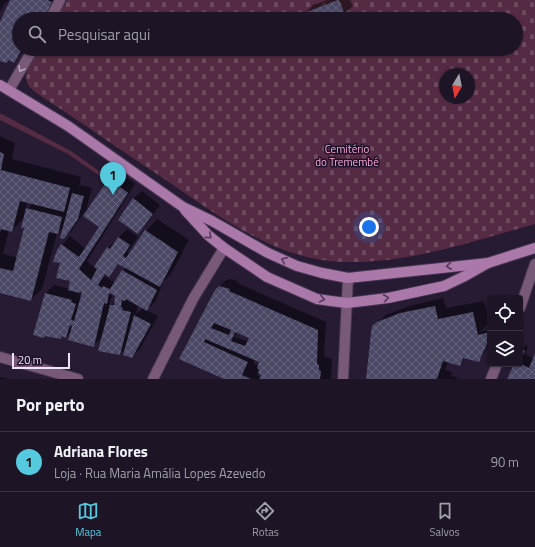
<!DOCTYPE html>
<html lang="pt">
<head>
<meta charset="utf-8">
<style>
  :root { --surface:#1d1426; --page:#251d2e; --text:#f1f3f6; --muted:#a09ea7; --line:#3b3343; --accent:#55cadf }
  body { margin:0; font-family:"Titillium Web",sans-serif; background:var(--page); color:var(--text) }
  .controls { position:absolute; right:12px; bottom:12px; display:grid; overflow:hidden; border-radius:4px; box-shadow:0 1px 3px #0004 }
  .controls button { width:36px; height:36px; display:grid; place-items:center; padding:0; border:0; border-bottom:1px solid var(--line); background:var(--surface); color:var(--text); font:20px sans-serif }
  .compass { position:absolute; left:439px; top:68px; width:36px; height:36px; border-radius:50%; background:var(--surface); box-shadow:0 1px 3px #0004; rotate:190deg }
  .scale { position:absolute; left:12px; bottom:10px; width:58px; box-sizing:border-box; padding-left:4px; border:2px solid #ede4f5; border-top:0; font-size:11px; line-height:14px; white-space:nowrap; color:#ede4f5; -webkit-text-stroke:3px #1e1129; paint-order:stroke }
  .you { position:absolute; left:369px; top:227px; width:14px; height:14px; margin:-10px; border:3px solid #fff; border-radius:50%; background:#1a73e8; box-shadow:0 0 0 6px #1a73e833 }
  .badge { display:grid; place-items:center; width:26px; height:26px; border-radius:50%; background:var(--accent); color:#111; font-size:13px; font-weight:700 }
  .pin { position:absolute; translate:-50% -33px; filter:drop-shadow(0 1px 2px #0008) }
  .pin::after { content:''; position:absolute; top:21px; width:14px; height:12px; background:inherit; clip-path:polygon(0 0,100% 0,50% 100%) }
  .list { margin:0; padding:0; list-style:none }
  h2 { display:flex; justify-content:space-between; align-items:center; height:52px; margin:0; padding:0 16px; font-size:17px }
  h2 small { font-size:13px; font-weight:400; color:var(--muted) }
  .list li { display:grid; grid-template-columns:26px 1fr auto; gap:12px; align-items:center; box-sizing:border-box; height:60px; padding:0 16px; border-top:1px solid var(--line) }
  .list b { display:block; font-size:15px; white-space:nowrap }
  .list p { margin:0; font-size:13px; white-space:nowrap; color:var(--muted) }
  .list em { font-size:13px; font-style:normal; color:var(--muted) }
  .icon { flex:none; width:22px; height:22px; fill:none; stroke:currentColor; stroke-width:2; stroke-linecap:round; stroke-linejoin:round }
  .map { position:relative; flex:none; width:535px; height:379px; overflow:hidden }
  .search { position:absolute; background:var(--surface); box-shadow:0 1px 3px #0004; left:12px; right:12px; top:12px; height:44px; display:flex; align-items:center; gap:10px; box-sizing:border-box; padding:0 14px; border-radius:22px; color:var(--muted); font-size:15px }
  .sheet { height:112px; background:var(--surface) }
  nav { display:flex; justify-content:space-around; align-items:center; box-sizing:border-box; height:56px; border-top:1px solid var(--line); background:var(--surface); font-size:11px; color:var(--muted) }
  nav a { display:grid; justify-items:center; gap:2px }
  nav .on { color:var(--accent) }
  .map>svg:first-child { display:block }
  .green { fill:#542b42 }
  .cemetery { fill:url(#cemetery-stones); fill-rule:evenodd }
  .shadow { fill:#0007; fill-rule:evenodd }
  .building { fill:url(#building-cross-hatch); fill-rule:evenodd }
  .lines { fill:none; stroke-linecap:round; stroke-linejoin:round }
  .street-casing { stroke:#43364e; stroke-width:12 }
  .secondary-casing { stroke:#43364e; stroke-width:12 }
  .street { stroke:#795978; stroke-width:10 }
  .secondary { stroke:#ab78aa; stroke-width:10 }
  .oneway { stroke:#b9a5bd }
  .oneway2 { stroke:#563a5d }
  .labels { text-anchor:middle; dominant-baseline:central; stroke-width:3; stroke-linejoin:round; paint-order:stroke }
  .park-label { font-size:11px; fill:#faaad5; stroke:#1e1129 }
</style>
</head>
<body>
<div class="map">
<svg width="535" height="379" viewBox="0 0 535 379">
  <defs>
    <pattern id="cemetery-stones" width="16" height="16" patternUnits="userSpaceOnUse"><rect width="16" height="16" fill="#542b42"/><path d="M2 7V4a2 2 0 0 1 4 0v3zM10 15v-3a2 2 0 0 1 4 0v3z" fill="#6d4a5e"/></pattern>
    <pattern id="building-cross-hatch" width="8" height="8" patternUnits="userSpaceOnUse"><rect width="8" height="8" fill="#4b4866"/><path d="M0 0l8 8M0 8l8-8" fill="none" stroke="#65627c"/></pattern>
  </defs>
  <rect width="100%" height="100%" fill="#271a33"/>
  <!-- green -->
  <path class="green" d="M0,113L71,151L106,176L104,179L68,154L0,120Z"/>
  <!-- cemetery -->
  <path class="cemetery" d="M67,0H535V224C473,241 409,264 343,262C275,260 217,215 163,178C120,150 78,120 35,92C32,89 28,86 27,82C24,71 32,58 38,49H516V19H56ZM445,74H469V98H445Z"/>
  <!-- shadow -->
  <g class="shadow">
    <path d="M0,0H9L6,3L5,2L0,12Z"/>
    <path d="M11,0H56L46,12L47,13L43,19H19V49H24L14,61L9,59L0,60V24Z"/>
    <path d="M327,0H350L353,6L344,14L332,19H307L305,13L313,5Z"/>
    <path d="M0,136L15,143L12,159L81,177L79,188L81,185L92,188L86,210L72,230L64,238V227L57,233L42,289L30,300L0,292ZM27,202L33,203L25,211ZM25,217V228L18,258L3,254L9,230L11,231Z"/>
    <path d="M118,171L135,184L87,261L95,268L108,248L127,229L138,237L127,252L130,254L146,231L157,219L189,240L171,274L164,281L155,302L146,310L158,316L140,349L132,357L126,348L120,354L103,336L93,346L72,331L66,337L63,336L61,338L46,335H34L46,293L54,285L70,289L71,281L61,263L58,250L70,236L86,249L100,227L110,179ZM120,263L126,267L115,283L104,276L106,274L108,276ZM80,291L83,292L82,295L79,294ZM115,294L116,300L109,307L111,298ZM138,305L143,308L136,314Z"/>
    <path d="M142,191L160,205L146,225L138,233L133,199Z"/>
    <path d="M231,279L237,281V283L326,322L324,356L332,359L331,379H226L181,358L218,288L226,280ZM237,331L250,337L248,341L234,337ZM255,359L260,362L259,366L253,363ZM264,370L261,377L257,375L259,373Z"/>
    <path d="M443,298L446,308L484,301L489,323L480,332L490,329V341L482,357L478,361L465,357L460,365L448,362L445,370L452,372L451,376L456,377V378L461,379H368L373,326L386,315L409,306Z"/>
    <path d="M526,345L528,346L525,354L534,359L535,357V379H508L520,364V354Z"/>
    <path d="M0,377L8,379H0Z"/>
  </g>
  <!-- building -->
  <g class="building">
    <path d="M10,0H47L52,2L47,12L41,18L30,14L29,17L34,19H19V49H22L14,63L9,60L6,63L0,61V22Z"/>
    <path d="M338,0H339L345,15L335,19H306L304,13Z"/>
    <path d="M0,152L4,154L1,170L70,188L64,212L20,201L12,232L1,229L0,232Z"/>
    <path d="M109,178L128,193L79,269L91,280L97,269L94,267L107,247L110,249L118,237L130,245L123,256L126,258L145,230L178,252L160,287L118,264L109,277L105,274L98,285L102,288L103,286L110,289L122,270L157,290L147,311L126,299L125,301L122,300L121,307L123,308L122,310L131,312L120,355L98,351L110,305H114L115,296L109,293L107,304L104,303L94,347L68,340L72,326L70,325L66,338L62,336L61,339L45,336L44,338L33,335L45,293L72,300L71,302L76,304L71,320L74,321L82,292H80L79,293L68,290L70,281L56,278L60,263L53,262L57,250L61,244L79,257L99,227L83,216Z"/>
    <path d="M72,193L84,196L78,219L64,239L60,238Z"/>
    <path d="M133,198L153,214L138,234L118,220Z"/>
    <path d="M26,208L62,217L58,234L49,232L31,301L0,293V268L13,271L24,228H21Z"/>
    <path d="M219,286L230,289L229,291L318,330L317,364L319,365V370L321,371L320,379H259L261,375L258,373L259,370L257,368L259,362L205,339L204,342L248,362L242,375L251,379H224L179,359L215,290ZM214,323L231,330L229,335L211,328ZM235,332L249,338L245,346L231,341Z"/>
    <path d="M435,306L438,319L473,312L478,335L490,332V337L479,362L463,358L460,366L443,361L437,379H366L371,333L372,326L377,322L400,313Z"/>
    <path d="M134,315L151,324L132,358L123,355Z"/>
    <path d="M521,348L525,351L520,361V352Z"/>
    <path d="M535,353V379H507L514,364L520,363L529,368Z"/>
  </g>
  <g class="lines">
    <!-- street casing -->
    <g class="street-casing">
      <g id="street">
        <path d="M50,19L60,0"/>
        <path d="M9,90L33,49"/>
        <path d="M520,308L535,264"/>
        <path d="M0,357L78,379"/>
        <path d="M153,379L193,299L224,248"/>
        <path d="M343,379L348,278"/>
        <path d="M491,379L497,364"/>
      </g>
    </g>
    <!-- secondary casing -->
    <g class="secondary-casing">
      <g id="secondary">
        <path d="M0,85L68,126L183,207L212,221L268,253L297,266L322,273L348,278L488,263"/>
        <path d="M185,210L208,235L224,248L267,277L317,299L331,301L347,303L388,298L444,286L465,276L488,263L535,248"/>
      </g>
    </g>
    <!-- street -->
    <use href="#street" class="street"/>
    <!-- secondary -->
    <use href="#secondary" class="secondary"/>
  </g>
  <!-- one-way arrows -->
  <defs><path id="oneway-chevron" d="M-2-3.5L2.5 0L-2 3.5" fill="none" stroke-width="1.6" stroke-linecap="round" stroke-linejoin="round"/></defs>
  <use class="oneway" href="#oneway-chevron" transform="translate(21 69) rotate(120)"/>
  <g class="oneway2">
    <use href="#oneway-chevron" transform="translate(209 236) rotate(41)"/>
    <use href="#oneway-chevron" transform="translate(284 260) rotate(-156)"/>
    <use href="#oneway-chevron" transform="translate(449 266) rotate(174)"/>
    <use href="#oneway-chevron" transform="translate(386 298) rotate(-8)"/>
    <use href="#oneway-chevron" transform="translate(322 299) rotate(12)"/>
  </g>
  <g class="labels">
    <!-- park labels -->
    <g class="park-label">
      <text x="347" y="149">Cemitério<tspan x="347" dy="13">do Tremembé</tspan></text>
    </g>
  </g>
</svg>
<div class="controls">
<button><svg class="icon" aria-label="locate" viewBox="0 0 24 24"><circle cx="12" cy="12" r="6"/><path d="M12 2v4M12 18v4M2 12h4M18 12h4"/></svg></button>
<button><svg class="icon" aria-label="layers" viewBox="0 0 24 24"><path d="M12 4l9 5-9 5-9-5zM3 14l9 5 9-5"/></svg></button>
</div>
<svg class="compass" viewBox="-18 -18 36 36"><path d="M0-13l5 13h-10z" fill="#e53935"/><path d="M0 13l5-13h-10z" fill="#a09ea7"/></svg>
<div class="scale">20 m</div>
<div class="you"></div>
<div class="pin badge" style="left:113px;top:195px">1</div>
<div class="search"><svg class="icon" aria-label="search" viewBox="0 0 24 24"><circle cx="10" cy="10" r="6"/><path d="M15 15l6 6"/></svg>Pesquisar aqui</div>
</div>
<section class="sheet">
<h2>Por perto<small></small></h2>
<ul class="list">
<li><span class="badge">1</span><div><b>Adriana Flores</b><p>Loja · Rua Maria Amália Lopes Azevedo</p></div><em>90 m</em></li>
</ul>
</section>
<nav>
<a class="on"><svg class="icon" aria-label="map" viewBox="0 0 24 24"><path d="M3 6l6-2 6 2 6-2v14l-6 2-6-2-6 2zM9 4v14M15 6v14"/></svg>Mapa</a>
<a><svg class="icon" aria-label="directions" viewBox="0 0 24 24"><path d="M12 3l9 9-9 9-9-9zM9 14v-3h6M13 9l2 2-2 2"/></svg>Rotas</a>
<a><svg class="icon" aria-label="saved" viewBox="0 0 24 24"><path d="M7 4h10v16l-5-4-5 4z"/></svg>Salvos</a>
</nav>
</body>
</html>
